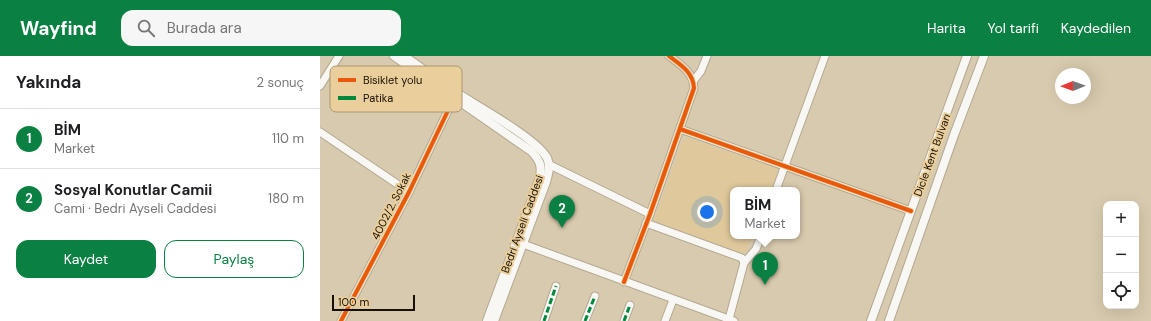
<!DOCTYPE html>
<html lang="tr">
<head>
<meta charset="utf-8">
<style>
  :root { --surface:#fff; --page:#f6f6f6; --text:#202124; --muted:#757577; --line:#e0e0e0; --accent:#0b8043 }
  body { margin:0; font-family:"DM Sans",sans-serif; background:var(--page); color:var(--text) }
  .controls { position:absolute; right:12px; bottom:12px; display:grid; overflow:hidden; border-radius:8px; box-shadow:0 4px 16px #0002 }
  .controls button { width:36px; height:36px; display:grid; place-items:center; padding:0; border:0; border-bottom:1px solid var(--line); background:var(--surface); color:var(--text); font:20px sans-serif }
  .compass { position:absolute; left:735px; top:12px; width:36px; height:36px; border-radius:50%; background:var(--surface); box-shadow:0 4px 16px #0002; rotate:269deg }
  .scale { position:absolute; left:12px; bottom:10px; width:83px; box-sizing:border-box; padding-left:4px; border:2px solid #191000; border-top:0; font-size:11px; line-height:14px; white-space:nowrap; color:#191000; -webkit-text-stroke:3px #eacf9d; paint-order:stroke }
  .you { position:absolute; left:387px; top:156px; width:14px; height:14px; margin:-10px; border:3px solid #fff; border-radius:50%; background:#1a73e8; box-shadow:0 0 0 6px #1a73e833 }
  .badge { display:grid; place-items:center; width:26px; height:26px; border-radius:50%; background:var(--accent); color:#fff; font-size:13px; font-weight:700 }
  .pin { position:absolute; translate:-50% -33px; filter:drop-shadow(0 1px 2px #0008) }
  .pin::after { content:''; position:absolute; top:21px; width:14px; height:12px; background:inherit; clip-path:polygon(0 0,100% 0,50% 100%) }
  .popup { position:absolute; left:410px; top:131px; width:70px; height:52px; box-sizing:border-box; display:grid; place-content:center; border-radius:8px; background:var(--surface); filter:drop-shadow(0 1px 3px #0005); font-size:13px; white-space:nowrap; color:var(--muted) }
  .popup b { font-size:15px; color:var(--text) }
  .popup::after { content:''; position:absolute; left:50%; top:100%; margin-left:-8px; border:8px solid transparent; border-top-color:var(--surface) }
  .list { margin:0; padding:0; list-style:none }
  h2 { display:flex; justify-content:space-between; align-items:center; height:52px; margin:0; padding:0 16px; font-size:17px }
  h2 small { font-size:13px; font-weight:400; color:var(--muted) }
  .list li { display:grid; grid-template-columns:26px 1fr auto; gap:12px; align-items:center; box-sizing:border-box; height:60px; padding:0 16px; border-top:1px solid var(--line) }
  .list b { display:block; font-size:15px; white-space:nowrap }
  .list p { margin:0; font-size:13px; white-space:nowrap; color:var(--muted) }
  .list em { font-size:13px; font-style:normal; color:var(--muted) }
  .actions { display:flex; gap:8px; padding:12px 16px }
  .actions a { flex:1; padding:9px 0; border:1px solid var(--accent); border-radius:12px; text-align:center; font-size:14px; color:var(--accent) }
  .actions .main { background:var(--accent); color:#fff }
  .icon { flex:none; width:22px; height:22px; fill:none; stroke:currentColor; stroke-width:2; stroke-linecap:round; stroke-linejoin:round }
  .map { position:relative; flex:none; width:831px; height:265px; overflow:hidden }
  header { display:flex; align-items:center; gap:24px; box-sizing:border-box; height:56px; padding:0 20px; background:var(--accent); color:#fff }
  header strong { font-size:19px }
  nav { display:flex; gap:22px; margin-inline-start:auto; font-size:14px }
  .search { width:280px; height:36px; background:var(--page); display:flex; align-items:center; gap:10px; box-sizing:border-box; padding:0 14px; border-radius:12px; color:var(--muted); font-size:15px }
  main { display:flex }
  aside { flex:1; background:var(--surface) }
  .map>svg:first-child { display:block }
  .built { fill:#dfc89c }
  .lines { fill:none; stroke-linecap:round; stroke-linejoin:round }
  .minor-casing { stroke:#b3a892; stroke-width:9 }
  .major-casing { stroke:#b3a892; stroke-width:10 }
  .minor { stroke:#f9f7f3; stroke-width:7 }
  .major { stroke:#f9f7f3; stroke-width:8 }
  .quiet { stroke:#00873e; stroke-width:3; stroke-dasharray:6 3; stroke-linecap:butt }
  .cycleway-casing { stroke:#eacf9d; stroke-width:6 }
  .cycleway { stroke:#e8590c; stroke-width:4 }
  .labels { text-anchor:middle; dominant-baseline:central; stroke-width:4; stroke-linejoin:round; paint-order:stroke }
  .street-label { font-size:11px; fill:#191000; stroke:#eacf9d }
  .key { fill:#eacf9d; stroke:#ab966e; stroke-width:1 }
  .key-label { font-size:11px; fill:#191000 }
</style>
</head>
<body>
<header>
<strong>Wayfind</strong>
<div class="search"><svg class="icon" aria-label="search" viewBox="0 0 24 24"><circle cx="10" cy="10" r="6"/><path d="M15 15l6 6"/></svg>Burada ara</div>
<nav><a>Harita</a><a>Yol tarifi</a><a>Kaydedilen</a></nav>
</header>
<main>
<aside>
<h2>Yakında<small>2 sonuç</small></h2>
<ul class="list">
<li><span class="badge">1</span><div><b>BİM</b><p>Market</p></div><em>110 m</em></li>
<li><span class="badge">2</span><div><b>Sosyal Konutlar Camii</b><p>Cami · Bedri Ayseli Caddesi</p></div><em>180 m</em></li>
</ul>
<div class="actions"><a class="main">Kaydet</a><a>Paylaş</a></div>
</aside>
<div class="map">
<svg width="831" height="265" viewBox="0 0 831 265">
  <rect width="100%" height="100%" fill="#d8caae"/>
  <!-- built -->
  <path class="built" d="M369,82L455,112L457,119L451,134H413V180H433L427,194L421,198L334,165L363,84Z"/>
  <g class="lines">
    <!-- minor casing -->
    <g class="minor-casing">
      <g id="minor">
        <path d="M374,24L381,15L387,0"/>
        <path d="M0,30L19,0"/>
        <path d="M360,73L591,155"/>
        <path d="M0,76L89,136"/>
        <path d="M230,109L330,158"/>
        <path d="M456,134L505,0"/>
        <path d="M326,167L422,202L424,207L409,263"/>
        <path d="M203,188L414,265"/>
        <path d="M424,207L436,193L441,180"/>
        <path d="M304,226L330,158L374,32C373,16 361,9 349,0"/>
        <path d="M21,265L89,136L134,42"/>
        <path d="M224,265L236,230"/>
        <path d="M265,265L275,240"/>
        <path d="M304,265L310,249"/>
        <path d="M345,265L353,244"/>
      </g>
    </g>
    <!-- major casing -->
    <g class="major-casing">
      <g id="major">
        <path d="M74,0L211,95C220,104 223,111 219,124L167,265"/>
        <path d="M84,0C103,13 121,27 140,39C159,51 218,84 227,102C231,110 228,118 226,126L174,265"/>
        <path d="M551,265L647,0"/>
        <path d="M569,265L634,79L664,0"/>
      </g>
    </g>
    <!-- minor -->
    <use href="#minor" class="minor"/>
    <!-- major -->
    <use href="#major" class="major"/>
    <!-- quiet -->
    <g class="quiet">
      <path d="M224,265L236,230"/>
      <path d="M265,265L275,240"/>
      <path d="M304,265L310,249"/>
    </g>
    <!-- cycleway casing -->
    <g class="cycleway-casing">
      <g id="cycleway">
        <path d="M360,73L591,155"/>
        <path d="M304,226L330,158L374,32C373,16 361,9 349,0"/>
        <path d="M21,265L89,136L134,42"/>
      </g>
    </g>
    <!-- cycleway -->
    <use href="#cycleway" class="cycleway"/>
  </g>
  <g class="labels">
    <!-- street labels -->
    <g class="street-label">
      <text transform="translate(612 99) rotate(-70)">Dicle Kent Bulvarı</text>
      <text transform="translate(71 150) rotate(-63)">4002/2. Sokak</text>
      <text transform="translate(202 168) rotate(-70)">Bedri Ayseli Caddesi</text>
    </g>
  </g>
  <!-- legend -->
  <rect x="10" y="10" width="132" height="46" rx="6" class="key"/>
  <rect x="18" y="22" width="18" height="4" fill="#e8590c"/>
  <rect x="18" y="40" width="18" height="4" fill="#00873e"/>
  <g class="key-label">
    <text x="43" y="28">Bisiklet yolu</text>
    <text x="43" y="46">Patika</text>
  </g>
</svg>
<div class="controls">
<button>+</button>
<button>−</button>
<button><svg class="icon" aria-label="locate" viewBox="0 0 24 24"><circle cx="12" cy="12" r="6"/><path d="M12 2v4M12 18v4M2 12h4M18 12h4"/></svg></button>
</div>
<svg class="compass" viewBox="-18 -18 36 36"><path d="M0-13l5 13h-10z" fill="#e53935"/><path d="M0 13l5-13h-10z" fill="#757577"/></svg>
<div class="scale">100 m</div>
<div class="you"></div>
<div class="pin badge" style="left:445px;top:229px">1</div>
<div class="popup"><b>BİM</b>Market</div>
<div class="pin badge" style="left:242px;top:172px">2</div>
</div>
</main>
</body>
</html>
